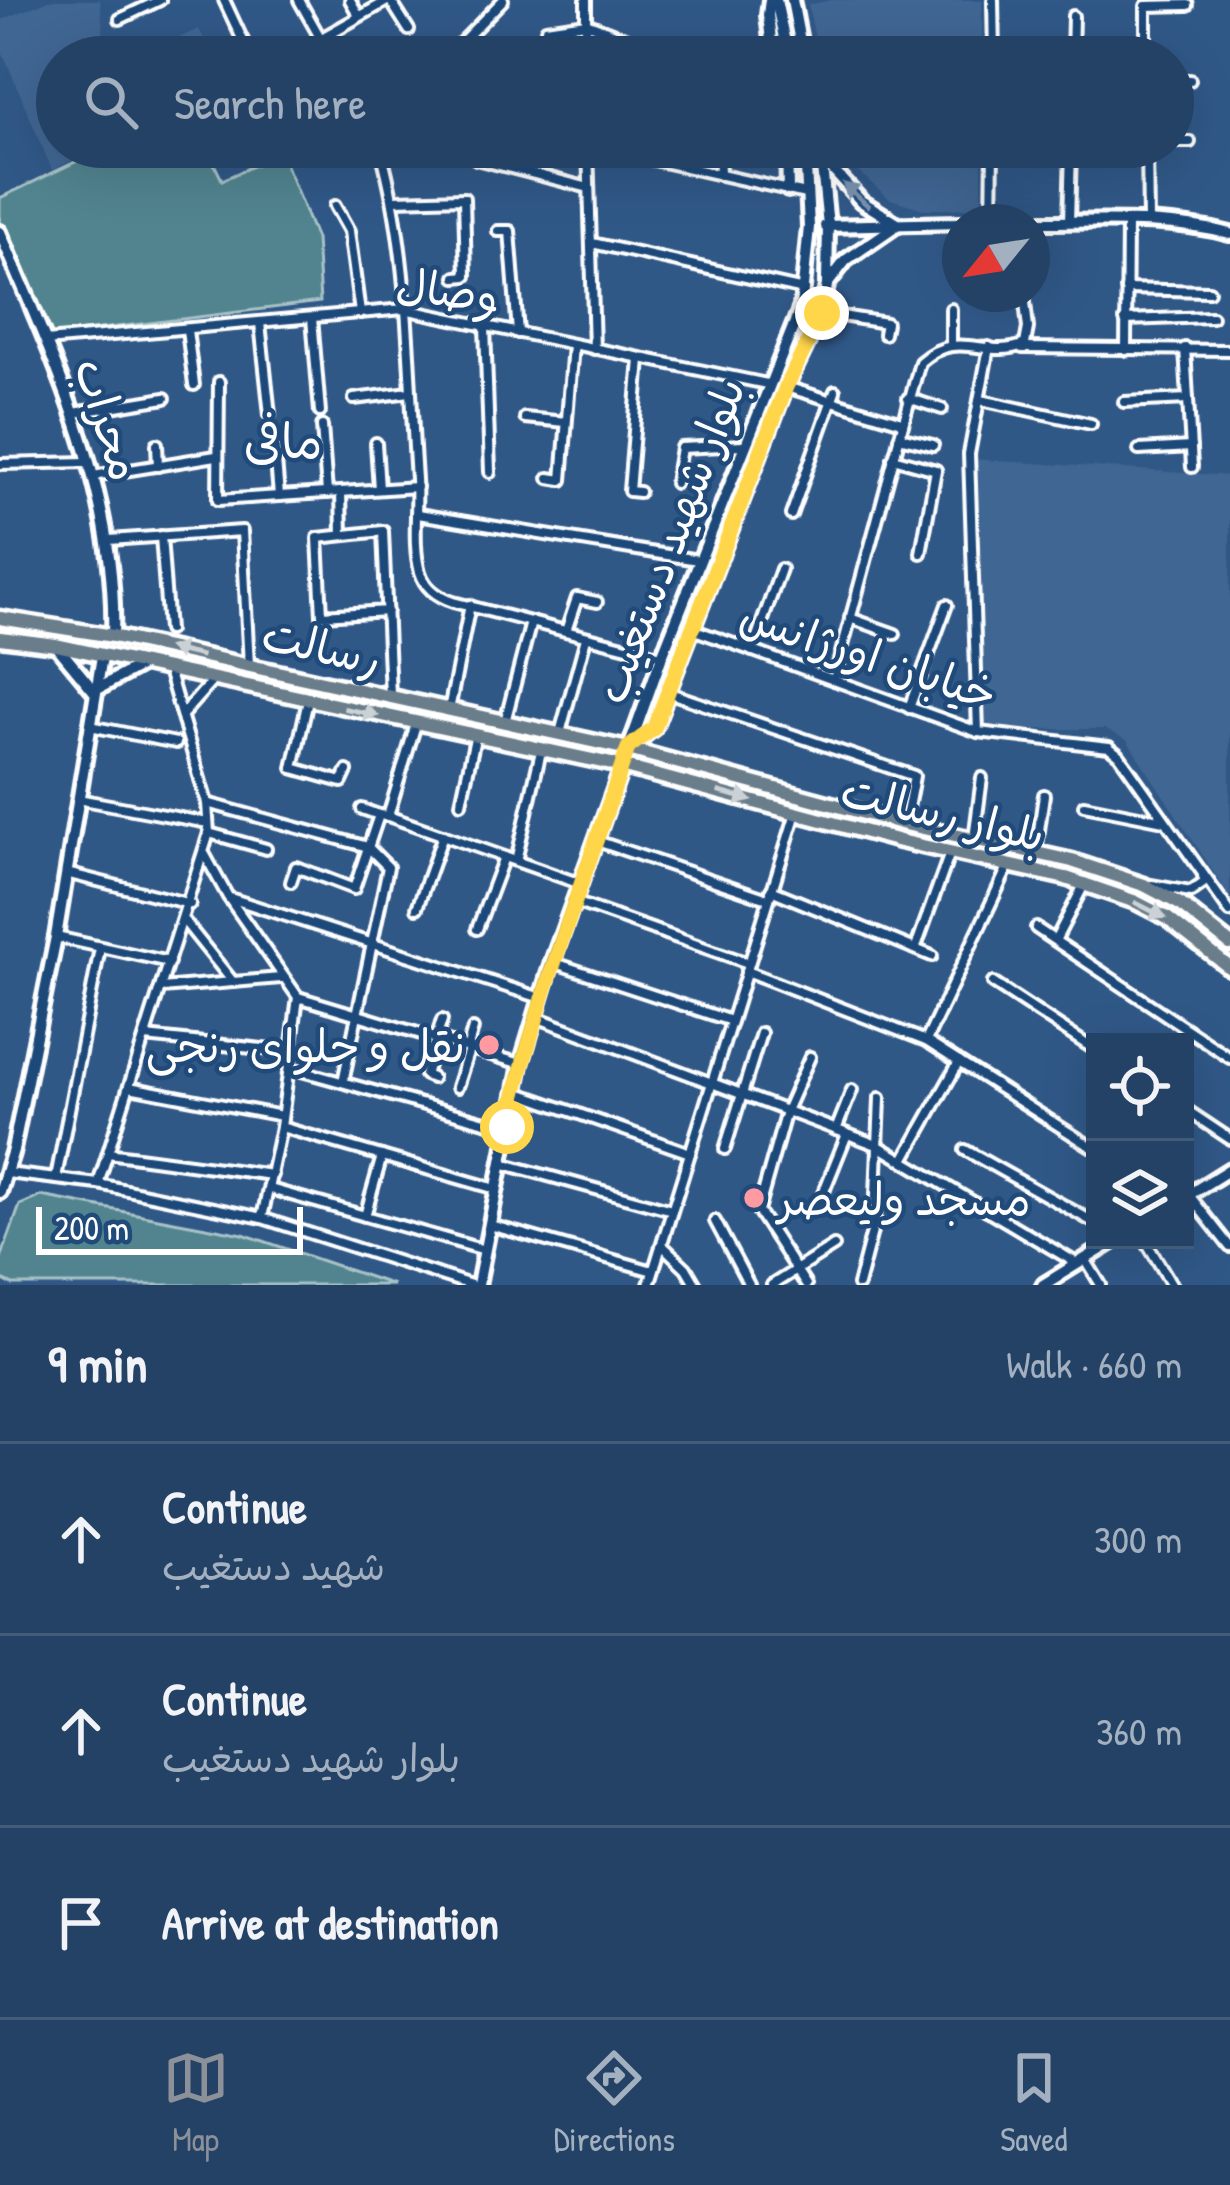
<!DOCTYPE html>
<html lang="en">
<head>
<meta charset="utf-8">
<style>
  :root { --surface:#244265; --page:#2c496b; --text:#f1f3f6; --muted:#a3b0bf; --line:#415b79; --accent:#8c9099 }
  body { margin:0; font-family:"Patrick Hand","Playpen Sans Arabic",sans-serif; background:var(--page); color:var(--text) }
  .controls { position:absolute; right:36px; bottom:36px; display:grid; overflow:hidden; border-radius:0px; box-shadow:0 12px 48px #0002 }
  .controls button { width:108px; height:108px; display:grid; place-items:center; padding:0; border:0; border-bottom:3px solid var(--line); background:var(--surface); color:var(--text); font:60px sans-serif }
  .compass { position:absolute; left:942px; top:204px; width:108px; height:108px; border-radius:50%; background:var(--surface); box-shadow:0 12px 48px #0002; rotate:240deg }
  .scale { position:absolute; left:36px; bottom:30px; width:267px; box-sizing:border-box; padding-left:12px; border:6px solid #fff; border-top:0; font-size:33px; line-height:42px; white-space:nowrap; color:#fff; -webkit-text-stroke:9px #1f4a7a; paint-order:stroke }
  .stop { position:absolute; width:36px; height:36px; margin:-27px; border:9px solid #ffd54a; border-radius:50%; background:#fff }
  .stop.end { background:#ffd54a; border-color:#fff; box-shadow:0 3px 12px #0008 }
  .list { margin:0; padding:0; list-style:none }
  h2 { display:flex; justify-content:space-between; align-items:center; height:156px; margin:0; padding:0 48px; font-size:51px }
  h2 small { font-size:39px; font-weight:400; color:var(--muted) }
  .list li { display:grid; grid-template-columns:78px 1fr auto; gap:36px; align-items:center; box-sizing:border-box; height:192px; padding:0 48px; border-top:3px solid var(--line) }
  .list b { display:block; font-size:45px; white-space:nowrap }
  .list p { margin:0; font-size:39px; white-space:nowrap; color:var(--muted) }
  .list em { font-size:39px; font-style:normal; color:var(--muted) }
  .icon { flex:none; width:66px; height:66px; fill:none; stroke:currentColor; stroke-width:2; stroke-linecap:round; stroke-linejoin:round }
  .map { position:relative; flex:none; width:1230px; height:1285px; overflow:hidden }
  .search { position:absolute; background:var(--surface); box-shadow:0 12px 48px #0002; left:36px; right:36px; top:36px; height:132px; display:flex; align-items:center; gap:30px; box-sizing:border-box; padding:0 42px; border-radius:66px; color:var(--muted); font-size:45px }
  .sheet { height:732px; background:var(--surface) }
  nav { display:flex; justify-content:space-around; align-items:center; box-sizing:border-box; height:168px; border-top:3px solid var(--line); background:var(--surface); font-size:33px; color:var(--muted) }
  nav a { display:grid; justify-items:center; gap:6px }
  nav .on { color:var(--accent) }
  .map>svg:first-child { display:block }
  .built { fill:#416693 }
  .green { fill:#51848f; stroke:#a8c2c7; stroke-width:3 }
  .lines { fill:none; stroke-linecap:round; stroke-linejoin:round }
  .street-casing { stroke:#fff; stroke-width:16 }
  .secondary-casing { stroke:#fff; stroke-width:20 }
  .primary-casing { stroke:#fff; stroke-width:21 }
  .street { stroke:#1f4a7a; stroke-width:8 }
  .secondary { stroke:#1f4a7a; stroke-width:10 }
  .primary { stroke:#6b7d8b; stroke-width:12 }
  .oneway { fill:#7992af }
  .oneway2 { fill:#cbd2d6 }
  .route { stroke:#ffd54a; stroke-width:15 }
  .poi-dot { fill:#ff9aa2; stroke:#1f4a7a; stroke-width:4.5 }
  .labels { text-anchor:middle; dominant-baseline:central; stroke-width:9; stroke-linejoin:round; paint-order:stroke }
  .street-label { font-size:45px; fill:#fff; stroke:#1f4a7a }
  .poi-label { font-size:45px; fill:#fff; stroke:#1f4a7a; text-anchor:end }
  .neighbourhood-label { font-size:48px; fill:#fff; stroke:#1f4a7a }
</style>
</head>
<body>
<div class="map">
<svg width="1230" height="1285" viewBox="0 0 1230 1285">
  <rect width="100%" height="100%" fill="#305887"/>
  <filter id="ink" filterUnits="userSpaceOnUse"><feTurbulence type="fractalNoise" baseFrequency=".00833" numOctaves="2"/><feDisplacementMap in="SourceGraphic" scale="24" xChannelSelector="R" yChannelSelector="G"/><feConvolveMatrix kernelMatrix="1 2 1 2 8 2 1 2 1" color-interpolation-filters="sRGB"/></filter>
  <g filter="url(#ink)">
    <!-- built -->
    <g class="built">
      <path d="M49,0H100L106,57H57V147H99L52,170L0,46V21Z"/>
      <path d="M832,0H982V57H819L808,5Z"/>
      <path d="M199,29L213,57H137Z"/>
      <path d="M843,147H982V208L924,209L890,199L857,171Z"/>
      <path d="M971,459L1230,476V897L1127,740L1105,729H1004L983,724Z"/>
    </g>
    <!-- green -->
    <g class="green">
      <path d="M107,147H206L222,180L281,153L316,239L320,302L52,335L0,221V198Z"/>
      <path d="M41,1196L243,1234L393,1285H13L1,1279L0,1261L20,1205Z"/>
    </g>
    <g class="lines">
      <!-- street casing -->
      <g class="street-casing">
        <g id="street">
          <path d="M224,0L245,45"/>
          <path d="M299,0L331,57"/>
          <path d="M350,0L359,16"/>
          <path d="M390,0L409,30"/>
          <path d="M993,0L994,57"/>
          <path d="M120,19L160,0"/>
          <path d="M546,29L586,23L674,57"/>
          <path d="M288,57L389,0"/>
          <path d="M447,57L503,0"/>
          <path d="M586,57V0"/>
          <path d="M718,57L719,51"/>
          <path d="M1072,57L1073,16"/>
          <path d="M1146,57V6L1188,5"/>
          <path d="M1173,80H1190"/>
          <path d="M1173,142H1190"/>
          <path d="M380,147C410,254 408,369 416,479C418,509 412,544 420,572C425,589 438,597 453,602L662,656"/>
          <path d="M479,147L476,159L589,188"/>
          <path d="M588,147L594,349"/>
          <path d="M596,147L806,194"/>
          <path d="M719,147L720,175"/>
          <path d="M1147,147L1148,222"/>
          <path d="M395,200L464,198L466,276L456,277"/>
          <path d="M335,206L349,231L360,313"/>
          <path d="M992,222L993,147"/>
          <path d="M1069,222L1071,147"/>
          <path d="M498,231H510L518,333"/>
          <path d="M592,243L804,290"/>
          <path d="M1126,289L1209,291"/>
          <path d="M822,313L886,323L884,334"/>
          <path d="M312,318L320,412"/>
          <path d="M1125,320L1212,317"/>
          <path d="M260,323L270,415"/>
          <path d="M485,326L490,472"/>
          <path d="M187,330L194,385"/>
          <path d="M46,341L404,309L767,384"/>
          <path d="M951,343V309"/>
          <path d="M1022,348L1230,350"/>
          <path d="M1185,348L1192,467"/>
          <path d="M1126,350L1127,221"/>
          <path d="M219,382L218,500L417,487"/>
          <path d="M786,387L902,422"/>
          <path d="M908,398L942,409"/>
          <path d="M354,399L410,392"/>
          <path d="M981,400L1091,424"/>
          <path d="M1124,402L1188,399"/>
          <path d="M74,413L165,398"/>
          <path d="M525,418L566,422"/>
          <path d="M322,426L327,493"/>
          <path d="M274,437L279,496"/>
          <path d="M899,437L933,445"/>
          <path d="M376,443L379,489"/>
          <path d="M157,444L158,466"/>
          <path d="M1139,450L1191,447"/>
          <path d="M893,458L936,470L921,553"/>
          <path d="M0,464L88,462"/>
          <path d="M93,476L216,456"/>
          <path d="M549,478L562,480L573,345"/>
          <path d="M675,483L681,448L743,445"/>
          <path d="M341,492L342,535"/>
          <path d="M639,492L629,491L640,359"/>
          <path d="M418,514L698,560"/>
          <path d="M791,515L835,391"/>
          <path d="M161,536L168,630"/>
          <path d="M109,540L242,531L249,666"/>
          <path d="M387,611L322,615L318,538L383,531L390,696"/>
          <path d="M850,618L895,634"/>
          <path d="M692,629L978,732L1109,747L1119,755L1230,912"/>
          <path d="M566,631L577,598L597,602"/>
          <path d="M752,651L781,569"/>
          <path d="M834,679L920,362C959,327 986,361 1025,344L1028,328L1024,294"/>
          <path d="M667,692L914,776L905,824"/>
          <path d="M308,700L293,768L342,782L347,771"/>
          <path d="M909,708L947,605"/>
          <path d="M449,710L470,605"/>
          <path d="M182,715L213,680"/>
          <path d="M505,722L531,622"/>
          <path d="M90,726L176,743"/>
          <path d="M978,732L969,454L989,347"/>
          <path d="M560,733L586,638"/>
          <path d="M78,799L208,823"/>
          <path d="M207,803L368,847L388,867L343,1082"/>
          <path d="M461,803L475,738"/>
          <path d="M1084,805L1164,821"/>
          <path d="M362,809L379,815"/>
          <path d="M388,816L578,883"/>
          <path d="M388,816L416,724"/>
          <path d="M209,833L266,849"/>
          <path d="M974,839L982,778"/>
          <path d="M594,840L768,899"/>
          <path d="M1036,852L1044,795"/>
          <path d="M205,855L228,897L298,997L281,1127L262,1218"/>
          <path d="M516,861L541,751"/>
          <path d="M66,873L190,904"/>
          <path d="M291,882L296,867L354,889L379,815L388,816"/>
          <path d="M1152,885L1191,892L1205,882L1203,877"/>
          <path d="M771,890L932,956"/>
          <path d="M230,898L541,998"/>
          <path d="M572,901L748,963"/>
          <path d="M417,908L443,835"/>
          <path d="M185,922L233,982"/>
          <path d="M1036,928L1230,1058"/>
          <path d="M477,929L504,857"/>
          <path d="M56,937L169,962"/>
          <path d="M1056,939L1085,883"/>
          <path d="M916,947L950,853"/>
          <path d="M552,962L731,1021"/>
          <path d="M746,971L926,1041L1095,1149"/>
          <path d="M993,983L1095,1050"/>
          <path d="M161,988L281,978"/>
          <path d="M298,997L521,1064"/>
          <path d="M536,1017L877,1145L1078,1264"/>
          <path d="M145,1037L292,1052"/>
          <path d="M926,1041L1009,865"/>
          <path d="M468,1046L473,1029"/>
          <path d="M291,1068L507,1128"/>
          <path d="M432,1078L425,1075L442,1020"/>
          <path d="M129,1087L282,1116"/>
          <path d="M457,1087L470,1047"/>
          <path d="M516,1092L690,1153"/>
          <path d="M1185,1109L1230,1139"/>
          <path d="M281,1127L496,1189"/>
          <path d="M836,1130L852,1090"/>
          <path d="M725,1149L761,1033"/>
          <path d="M965,1150L1095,1223"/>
          <path d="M108,1153L272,1175"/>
          <path d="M905,1158L959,1062"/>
          <path d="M501,1163L672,1210"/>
          <path d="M7,1173L98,1184L262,1218L471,1285"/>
          <path d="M56,1178L100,948"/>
          <path d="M98,1184L209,833L207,803L168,670"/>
          <path d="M270,1189L485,1250"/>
          <path d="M1189,1195L1230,1247"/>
          <path d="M816,1211L847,1134"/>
          <path d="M365,1216L382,1156"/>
          <path d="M715,1221L749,1285"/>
          <path d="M490,1225L653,1271"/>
          <path d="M1145,1240L1172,1285"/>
          <path d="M662,1245L686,1268L696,1285"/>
          <path d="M1085,1259L1101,1285"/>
          <path d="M649,1285L796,813"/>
          <path d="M772,1285L834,1246"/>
          <path d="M806,1285L758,1211L786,1111L810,1057"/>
          <path d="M858,1285L875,1220L880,1098"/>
        </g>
      </g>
      <!-- secondary casing -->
      <g class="secondary-casing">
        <g id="secondary">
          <path d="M770,0L768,15L773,57"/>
          <path d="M776,0L788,57"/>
          <path d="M792,0L803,57"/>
          <path d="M787,147L788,190"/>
          <path d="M821,157L861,201L896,223"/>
          <path d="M1032,222C1099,222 1165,217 1230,234"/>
          <path d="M825,226L960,223"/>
          <path d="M0,232C54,362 118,492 113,636"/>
          <path d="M829,282L846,260L897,225"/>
          <path d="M56,645L94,691L143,664"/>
          <path d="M630,747L654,728L786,387L822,313L827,285L828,226L820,147"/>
          <path d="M0,1192L13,1150L56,937L102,656"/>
          <path d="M1185,1197L1230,1169"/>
          <path d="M478,1285L521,1064L552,962L662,656L801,307L809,227L805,147"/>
          <path d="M1043,1285L1116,1240"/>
        </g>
      </g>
      <!-- primary casing -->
      <g class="primary-casing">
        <g id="primary">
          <path d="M0,618L113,636L628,749L905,824L1072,861L1144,885L1180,904L1230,944"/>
          <path d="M0,638L56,645L621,766L900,841L1066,878L1136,902L1167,918L1230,968"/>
        </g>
      </g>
      <!-- street -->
      <use href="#street" class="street"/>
      <!-- secondary -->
      <use href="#secondary" class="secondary"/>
      <!-- primary -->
      <use href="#primary" class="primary"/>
    </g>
    <!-- one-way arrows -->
    <defs><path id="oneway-solid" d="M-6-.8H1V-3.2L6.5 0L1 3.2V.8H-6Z" transform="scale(3)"/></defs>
    <use class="oneway" href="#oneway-solid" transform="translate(856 195) rotate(-138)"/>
    <g class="oneway2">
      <use href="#oneway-solid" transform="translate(185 652) rotate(-167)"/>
      <use href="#oneway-solid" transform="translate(361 712) rotate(12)"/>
      <use href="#oneway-solid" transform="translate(735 796) rotate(15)"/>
      <use href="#oneway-solid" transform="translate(1150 910) rotate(27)"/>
    </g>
  </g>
  <g class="lines" filter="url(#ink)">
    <!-- route -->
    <path class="route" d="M507,1127C537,997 586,875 628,748L654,728L786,387L822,313"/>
  </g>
  <!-- markers -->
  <g class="poi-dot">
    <circle cx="489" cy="1045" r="12"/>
    <circle cx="754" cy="1198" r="12"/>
  </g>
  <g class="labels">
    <!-- street labels -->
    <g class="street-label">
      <text transform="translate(449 290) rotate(8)">وصال</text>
      <text transform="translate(109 419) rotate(72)">محراب</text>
      <text transform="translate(669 540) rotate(-69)">بلوار شهید دستغیب</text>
      <text transform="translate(322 646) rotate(13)">رسالت</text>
      <text transform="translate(869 654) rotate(18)">خیابان اورژانس</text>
      <text transform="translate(943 812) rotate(13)">بلوار رسالت</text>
    </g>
    <!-- poi labels -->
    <g class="poi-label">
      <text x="465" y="1045">نقل و حلوای رنجی</text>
      <text x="778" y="1198" text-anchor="start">مسجد ولیعصر</text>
    </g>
    <!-- neighbourhood labels -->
    <g class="neighbourhood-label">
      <text x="283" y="440">مافی</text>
    </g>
  </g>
</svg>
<div class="controls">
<button><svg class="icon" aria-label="locate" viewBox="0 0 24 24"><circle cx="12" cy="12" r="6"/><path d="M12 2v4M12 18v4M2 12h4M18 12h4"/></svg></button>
<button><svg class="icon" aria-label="layers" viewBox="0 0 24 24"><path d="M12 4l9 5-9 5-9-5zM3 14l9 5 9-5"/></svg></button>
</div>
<svg class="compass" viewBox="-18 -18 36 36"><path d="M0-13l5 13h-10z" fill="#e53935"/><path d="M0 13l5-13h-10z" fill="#a3b0bf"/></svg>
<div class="scale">200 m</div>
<div class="stop" style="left:507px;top:1127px"></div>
<div class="stop end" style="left:822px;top:313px"></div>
<div class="search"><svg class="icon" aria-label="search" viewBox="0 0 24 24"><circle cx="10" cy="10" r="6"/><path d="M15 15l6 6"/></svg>Search here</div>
</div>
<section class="sheet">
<h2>9 min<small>Walk · 660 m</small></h2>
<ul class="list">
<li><svg class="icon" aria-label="ahead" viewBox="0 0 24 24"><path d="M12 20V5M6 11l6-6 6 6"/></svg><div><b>Continue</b><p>شهید دستغیب</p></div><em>300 m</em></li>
<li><svg class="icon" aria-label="ahead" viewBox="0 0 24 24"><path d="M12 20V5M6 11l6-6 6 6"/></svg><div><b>Continue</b><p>بلوار شهید دستغیب</p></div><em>360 m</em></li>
<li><svg class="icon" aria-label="arrive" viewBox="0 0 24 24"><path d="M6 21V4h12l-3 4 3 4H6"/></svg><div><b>Arrive at destination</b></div></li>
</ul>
</section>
<nav>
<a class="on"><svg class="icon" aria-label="map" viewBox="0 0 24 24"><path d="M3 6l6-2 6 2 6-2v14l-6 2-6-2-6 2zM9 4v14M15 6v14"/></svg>Map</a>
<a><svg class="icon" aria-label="directions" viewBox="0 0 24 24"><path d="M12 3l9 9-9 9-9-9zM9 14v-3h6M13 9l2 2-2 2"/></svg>Directions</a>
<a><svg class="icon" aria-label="saved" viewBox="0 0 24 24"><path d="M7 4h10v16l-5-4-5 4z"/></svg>Saved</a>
</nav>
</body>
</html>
